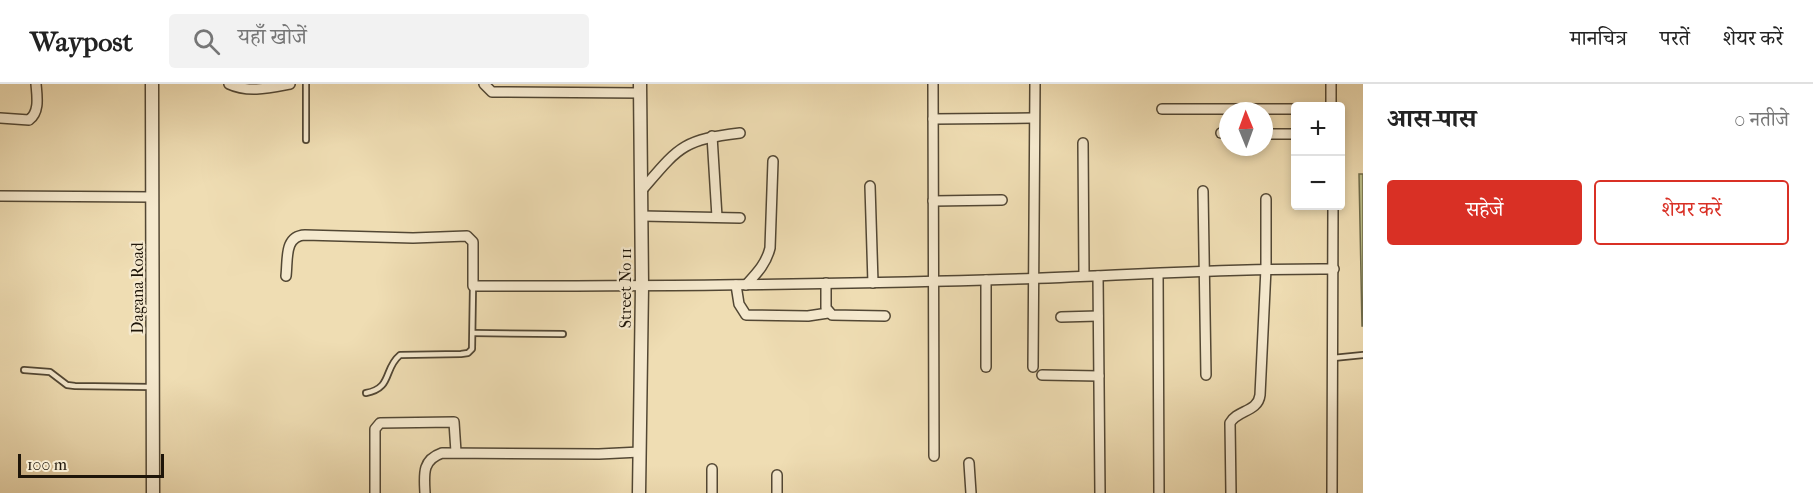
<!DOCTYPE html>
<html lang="hi">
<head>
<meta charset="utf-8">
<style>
  :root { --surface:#fff; --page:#f2f2f2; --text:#222; --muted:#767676; --line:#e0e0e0; --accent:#d93025 }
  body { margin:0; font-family:"IM FELL French Canon","Noto Serif Devanagari",serif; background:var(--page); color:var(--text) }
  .controls { position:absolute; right:18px; top:18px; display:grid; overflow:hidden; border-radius:6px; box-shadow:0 3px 9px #0003 }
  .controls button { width:54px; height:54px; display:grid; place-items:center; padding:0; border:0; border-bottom:2px solid var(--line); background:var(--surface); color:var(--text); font:30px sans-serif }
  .compass { position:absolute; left:1219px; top:18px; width:54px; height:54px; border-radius:50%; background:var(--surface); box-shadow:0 3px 9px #0003; rotate:359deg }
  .scale { position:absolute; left:18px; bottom:15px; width:146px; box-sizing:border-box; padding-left:6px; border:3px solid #1e1509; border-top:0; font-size:16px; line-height:21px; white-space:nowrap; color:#1e1509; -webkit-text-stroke:4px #f5e9ce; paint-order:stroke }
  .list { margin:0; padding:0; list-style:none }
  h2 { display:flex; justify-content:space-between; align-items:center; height:78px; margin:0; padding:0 24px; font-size:26px }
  h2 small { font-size:20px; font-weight:400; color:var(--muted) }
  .actions { display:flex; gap:12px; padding:18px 24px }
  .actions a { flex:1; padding:14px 0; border:2px solid var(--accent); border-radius:6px; text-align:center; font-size:21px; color:var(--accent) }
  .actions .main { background:var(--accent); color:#fff }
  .icon { flex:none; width:33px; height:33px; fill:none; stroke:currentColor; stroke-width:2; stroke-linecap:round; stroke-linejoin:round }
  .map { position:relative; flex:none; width:1363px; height:409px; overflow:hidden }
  header { display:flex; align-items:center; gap:36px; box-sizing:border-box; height:84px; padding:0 30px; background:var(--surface); border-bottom:2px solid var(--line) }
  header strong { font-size:28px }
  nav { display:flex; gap:33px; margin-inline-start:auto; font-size:21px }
  .search { width:420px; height:54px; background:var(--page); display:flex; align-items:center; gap:15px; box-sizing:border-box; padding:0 21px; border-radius:6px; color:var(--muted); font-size:22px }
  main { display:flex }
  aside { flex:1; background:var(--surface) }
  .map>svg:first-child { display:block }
  .green { fill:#bcc08a; stroke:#6d6a4a; stroke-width:1.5 }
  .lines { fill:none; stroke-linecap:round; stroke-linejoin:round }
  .service-casing { stroke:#524734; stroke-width:8 }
  .minor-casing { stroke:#524734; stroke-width:12 }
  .tertiary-casing { stroke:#524734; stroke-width:15 }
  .service { stroke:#f5e9ce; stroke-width:4.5 }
  .minor { stroke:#f5e9ce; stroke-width:9 }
  .tertiary { stroke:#f5e9ce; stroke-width:12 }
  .labels { text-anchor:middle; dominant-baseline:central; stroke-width:4.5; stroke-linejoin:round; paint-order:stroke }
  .street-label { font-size:16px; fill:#1e1509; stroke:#f5e9ce }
</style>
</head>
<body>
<header>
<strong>Waypost</strong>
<div class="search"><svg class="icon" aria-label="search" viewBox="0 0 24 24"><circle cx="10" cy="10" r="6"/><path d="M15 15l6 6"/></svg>यहाँ खोजें</div>
<nav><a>मानचित्र</a><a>परतें</a><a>शेयर करें</a></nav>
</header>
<main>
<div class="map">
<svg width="1363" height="409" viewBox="0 0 1363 409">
  <rect width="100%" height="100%" fill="#efddb3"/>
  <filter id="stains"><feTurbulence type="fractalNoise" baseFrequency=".00333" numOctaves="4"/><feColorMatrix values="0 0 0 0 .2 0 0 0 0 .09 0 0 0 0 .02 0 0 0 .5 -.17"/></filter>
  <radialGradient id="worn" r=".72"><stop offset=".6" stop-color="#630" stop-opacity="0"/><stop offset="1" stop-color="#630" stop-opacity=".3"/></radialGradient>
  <!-- green -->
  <path class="green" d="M1359,90H1363V242H1362Z"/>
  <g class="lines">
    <!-- service casing -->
    <g class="service-casing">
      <g id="service">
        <path d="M306,0V56"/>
        <path d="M473,249L563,250"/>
        <path d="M1333,274L1363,271"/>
        <path d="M24,286L50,288L67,301L75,302L150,303"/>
        <path d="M366,309C393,304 383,285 400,271L461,270L468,269L472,265L473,202"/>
      </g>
    </g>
    <!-- minor casing -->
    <g class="minor-casing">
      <g id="minor">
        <path d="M229,0C248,9 269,4 290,0"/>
        <path d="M484,0L492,8L640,9"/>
        <path d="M933,0L934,372"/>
        <path d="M1331,0V22"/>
        <path d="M1162,25H1296"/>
        <path d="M0,34L29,36C40,28 37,12 36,0"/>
        <path d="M933,35L1033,34"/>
        <path d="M1221,49H1228"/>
        <path d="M1264,50H1296"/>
        <path d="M712,52L717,133"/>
        <path d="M1083,59L1084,191"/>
        <path d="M870,102L873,199"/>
        <path d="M642,106C679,63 682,56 740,49"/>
        <path d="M1203,107L1206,291"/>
        <path d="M0,112L153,113"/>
        <path d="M933,117L1002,116"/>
        <path d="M642,132L740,134"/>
        <path d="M1158,190L1159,409"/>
        <path d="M286,192C288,175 284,152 305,151L413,154L467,152L473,158V202C643,202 814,201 985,196C1101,193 1218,184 1334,185"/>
        <path d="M1098,192L1100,409"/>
        <path d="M826,199V224L832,231L885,232"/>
        <path d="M736,201L739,220L746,231L808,232L828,229"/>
        <path d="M746,201C757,189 766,180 770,164L773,77"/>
        <path d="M1061,233L1098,232"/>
        <path d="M986,283V196"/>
        <path d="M1033,283L1035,0"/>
        <path d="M1042,291L1099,292"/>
        <path d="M969,379L971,409"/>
        <path d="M777,391V409"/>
        <path d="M375,409V345L380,339L454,338L456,368"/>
        <path d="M425,409C424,390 422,376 442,369L599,370L640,368"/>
        <path d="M712,409V385"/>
        <path d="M1231,409L1230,339C1237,326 1258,328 1260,311L1266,184V115"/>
        <path d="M1332,409L1333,122"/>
      </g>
    </g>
    <!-- tertiary casing -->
    <g class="tertiary-casing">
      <g id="tertiary">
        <path d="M152,0L153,409"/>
        <path d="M639,409L642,202L640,0"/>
      </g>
    </g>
    <!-- service -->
    <use href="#service" class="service"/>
    <!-- minor -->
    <use href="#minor" class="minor"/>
    <!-- tertiary -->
    <use href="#tertiary" class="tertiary"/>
  </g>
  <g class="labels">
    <!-- street labels -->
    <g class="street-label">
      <text transform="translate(137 204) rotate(-90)">Dagana Road</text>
      <text transform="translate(625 204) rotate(-90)">Street No 11</text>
    </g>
  </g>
  <rect width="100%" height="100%" filter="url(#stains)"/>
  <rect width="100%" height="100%" fill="url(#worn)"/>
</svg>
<div class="controls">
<button>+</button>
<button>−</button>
</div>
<svg class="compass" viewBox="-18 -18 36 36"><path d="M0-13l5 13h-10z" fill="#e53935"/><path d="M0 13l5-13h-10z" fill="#767676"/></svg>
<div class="scale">100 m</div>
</div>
<aside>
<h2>आस-पास<small>0 नतीजे</small></h2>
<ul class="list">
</ul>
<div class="actions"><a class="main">सहेजें</a><a>शेयर करें</a></div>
</aside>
</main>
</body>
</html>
